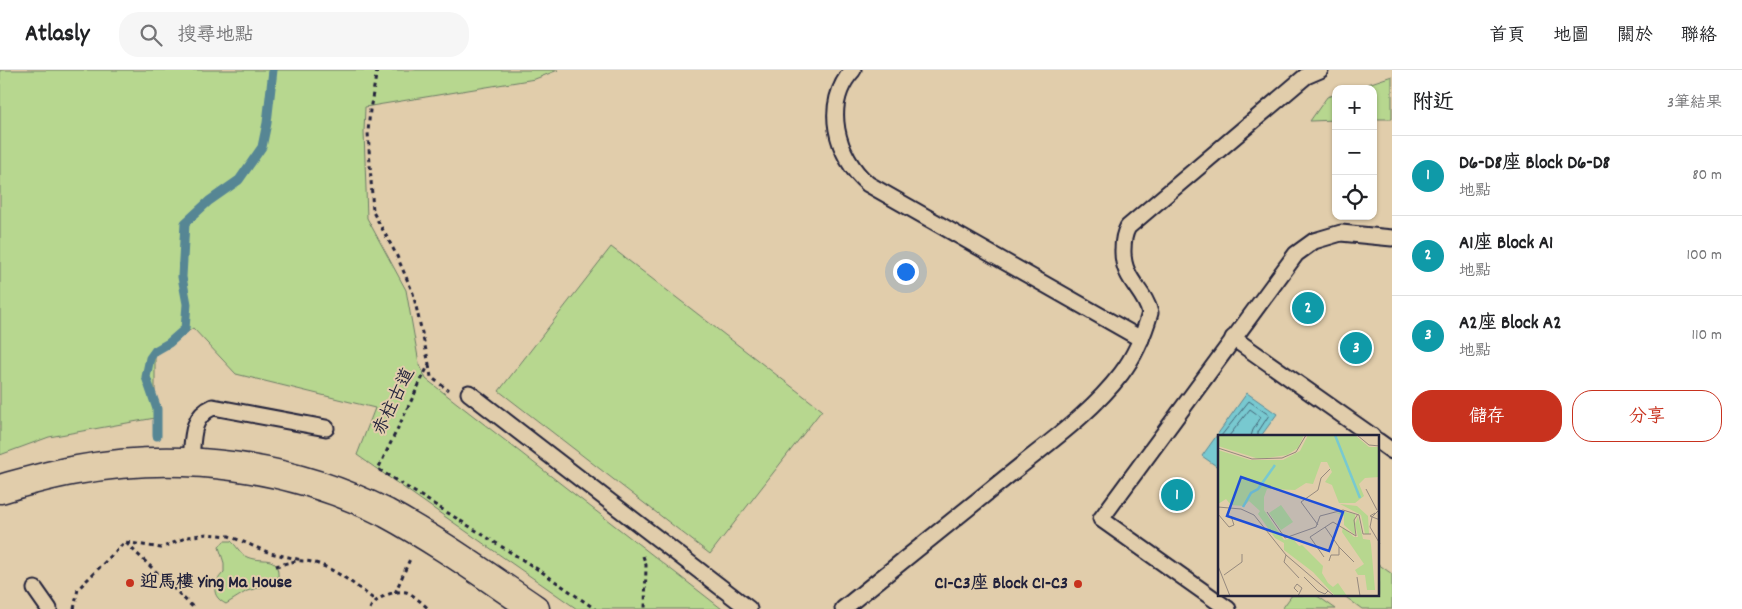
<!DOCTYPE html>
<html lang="zh-TW">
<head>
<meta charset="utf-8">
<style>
  :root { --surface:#fff; --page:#f6f6f6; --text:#202124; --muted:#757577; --line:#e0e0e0; --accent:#c8321e }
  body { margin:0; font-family:Dekko,"LXGW WenKai TC",sans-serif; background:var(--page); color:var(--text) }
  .controls { position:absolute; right:15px; top:15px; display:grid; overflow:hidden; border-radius:10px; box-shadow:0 1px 4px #0004 }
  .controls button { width:45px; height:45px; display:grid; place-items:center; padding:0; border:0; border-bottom:1px solid var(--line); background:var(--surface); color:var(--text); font:25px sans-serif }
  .you { position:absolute; left:905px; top:201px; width:18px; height:18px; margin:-12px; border:4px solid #fff; border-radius:50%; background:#1a73e8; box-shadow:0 0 0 8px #1a73e833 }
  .badge { display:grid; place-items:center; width:32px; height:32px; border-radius:50%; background:var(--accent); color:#fff; font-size:16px; font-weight:700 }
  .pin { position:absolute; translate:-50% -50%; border:2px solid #fff; box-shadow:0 1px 5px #0006 }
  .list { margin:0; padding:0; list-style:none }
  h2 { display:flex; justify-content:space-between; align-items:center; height:65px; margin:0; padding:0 20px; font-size:21px }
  h2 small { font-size:16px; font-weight:400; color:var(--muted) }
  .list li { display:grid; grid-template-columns:32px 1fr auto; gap:15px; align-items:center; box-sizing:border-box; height:80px; padding:0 20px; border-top:1px solid var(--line) }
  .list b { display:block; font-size:19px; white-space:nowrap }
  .list p { margin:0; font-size:16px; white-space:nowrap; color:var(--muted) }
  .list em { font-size:16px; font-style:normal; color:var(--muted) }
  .actions { display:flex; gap:10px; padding:15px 20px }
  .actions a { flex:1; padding:11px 0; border:1px solid var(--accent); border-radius:20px; text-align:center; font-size:18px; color:var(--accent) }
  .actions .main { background:var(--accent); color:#fff }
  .icon { flex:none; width:28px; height:28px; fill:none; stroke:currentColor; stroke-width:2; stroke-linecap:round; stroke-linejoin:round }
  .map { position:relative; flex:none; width:1392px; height:539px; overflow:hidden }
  header { display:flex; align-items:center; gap:30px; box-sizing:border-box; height:70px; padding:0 25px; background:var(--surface); border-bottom:1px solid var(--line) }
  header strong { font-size:24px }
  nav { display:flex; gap:28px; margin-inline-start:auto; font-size:18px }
  .search { width:350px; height:45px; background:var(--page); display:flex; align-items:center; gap:12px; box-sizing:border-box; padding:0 18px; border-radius:20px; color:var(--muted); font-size:19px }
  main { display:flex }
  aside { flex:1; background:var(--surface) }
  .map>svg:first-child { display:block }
  .green { fill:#b7d78f; stroke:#6c7c65 }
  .water { fill:#78c9d0; stroke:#568694 }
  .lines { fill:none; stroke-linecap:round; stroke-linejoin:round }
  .shore { stroke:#446577; stroke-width:1 }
  .stream { stroke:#568694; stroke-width:9 }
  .service-casing { stroke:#22223b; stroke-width:19 }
  .tertiary-casing { stroke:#22223b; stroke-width:31 }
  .path { stroke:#22223b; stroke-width:3; stroke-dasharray:4 4; stroke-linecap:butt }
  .service { stroke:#e1cdab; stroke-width:15 }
  .tertiary { stroke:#e1cdab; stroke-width:28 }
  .poi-dot { fill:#c8321e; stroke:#e1cdab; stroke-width:2 }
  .labels { text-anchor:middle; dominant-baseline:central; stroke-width:4; stroke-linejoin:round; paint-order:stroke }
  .street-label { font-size:18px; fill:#22223b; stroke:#e1cdab }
  .poi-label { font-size:18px; font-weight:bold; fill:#22223b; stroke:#e1cdab; text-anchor:start }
  .inset-river { fill:none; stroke:#78c9d0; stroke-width:2.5 }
  .inset-road { fill:none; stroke:#95897e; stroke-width:1 }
  .view { fill:#1d4ed8; fill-opacity:0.15; stroke:#1d4ed8; stroke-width:2.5 }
  .inset-edge { fill:none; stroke:#22223b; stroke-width:2.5 }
</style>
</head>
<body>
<header>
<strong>Atlasly</strong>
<div class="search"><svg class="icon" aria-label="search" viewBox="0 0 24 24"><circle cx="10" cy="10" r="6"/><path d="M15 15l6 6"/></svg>搜尋地點</div>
<nav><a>首頁</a><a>地圖</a><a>關於</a><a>聯絡</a></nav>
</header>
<main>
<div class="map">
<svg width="1392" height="539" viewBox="0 0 1392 539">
  <rect width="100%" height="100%" fill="#e1cdab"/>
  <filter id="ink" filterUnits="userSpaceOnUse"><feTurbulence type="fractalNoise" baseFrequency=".02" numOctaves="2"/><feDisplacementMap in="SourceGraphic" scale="10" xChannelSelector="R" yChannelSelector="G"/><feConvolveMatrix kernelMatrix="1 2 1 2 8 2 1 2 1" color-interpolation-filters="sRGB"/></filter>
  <g filter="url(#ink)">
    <!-- green -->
    <g class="green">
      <path d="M0,0H558L535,9L365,37L364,62L367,148L406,220L419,293L426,309L722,539H577L357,385L375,338L236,304L193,258L155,286V348L49,367L0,385Z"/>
      <path d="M1392,6V49H1373V19H1353Z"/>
      <path d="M1336,24V50L1310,51L1327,27Z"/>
      <path d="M611,177L822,340L710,484L499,321Z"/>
      <path d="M224,471H231C236,475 240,483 245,486C261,495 280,481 278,510L272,514L247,521L226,534C210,526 213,513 224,502V493L219,477Z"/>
      <path d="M1378,494L1392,504V539H1362L1343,525H1378Z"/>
      <path d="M1292,525H1316L1336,539H1282Z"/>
    </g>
    <!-- water -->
    <path class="water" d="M1247,323L1277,344L1261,366H1220L1219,398L1202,386Z"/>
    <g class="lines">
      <!-- shore -->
      <g class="shore">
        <path d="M1221,366L1249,331L1269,345L1258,362V366"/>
        <path d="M1229,366L1250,339L1261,347L1253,360L1251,366"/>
      </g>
      <!-- stream -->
      <path class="stream" d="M157,366V339L146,307L150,288L155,281L169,273L185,259L187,234L182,207L185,153L209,131L239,110L262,77L267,53L273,0"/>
      <!-- service casing -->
      <g class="service-casing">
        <g id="service">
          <path d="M853,0C822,33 836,87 868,114L1141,269"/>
          <path d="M1233,268L1372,366"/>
          <path d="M469,323L749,539"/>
          <path d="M1378,371L1392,381"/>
          <path d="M191,392C193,370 190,347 213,337L326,358"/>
          <path d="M35,519L49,539"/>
          <path d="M843,539C900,493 957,447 1014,401C1051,371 1092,342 1121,304C1134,287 1144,264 1150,243C1145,220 1122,210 1123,180C1123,172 1124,164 1128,157L1306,6L1320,0"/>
          <path d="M1228,539L1101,449L1296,184L1314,171L1341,163L1392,168"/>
        </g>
      </g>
      <!-- tertiary casing -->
      <g class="tertiary-casing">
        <path id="tertiary" d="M0,419C25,412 51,404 77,400C181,381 291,395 386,443C438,471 486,506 535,539"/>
      </g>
      <!-- path -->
      <g class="path">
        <path d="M377,0L370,40L368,62L373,142L396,184L413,223L429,294L378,399L542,502L595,539"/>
        <path d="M429,295L431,307L448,320"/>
        <path d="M126,473L195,539"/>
        <path d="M643,486L646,495L645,539"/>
        <path d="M276,496C284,494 295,490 303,491C326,491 358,517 376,531"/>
        <path d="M395,523L410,489"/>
        <path d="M74,539L78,519L125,472L161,478L188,467L207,464L229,466L270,483L302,490"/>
        <path d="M370,539C374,528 394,520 406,522C413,524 423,534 429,539"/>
      </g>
      <!-- service -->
      <use href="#service" class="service"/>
      <!-- tertiary -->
      <use href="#tertiary" class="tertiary"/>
    </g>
  </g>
  <!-- markers -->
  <g class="poi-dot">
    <circle cx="130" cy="513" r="5"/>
    <circle cx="1078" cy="514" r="5"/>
  </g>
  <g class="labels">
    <!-- street labels -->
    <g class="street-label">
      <text transform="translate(395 332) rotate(-64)">赤柱古道</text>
    </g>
    <!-- poi labels -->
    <g class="poi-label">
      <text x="140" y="513">迎馬樓 Ying Ma House</text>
      <text x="1068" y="514" text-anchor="end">C1-C3座 Block C1-C3</text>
    </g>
  </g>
  <!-- overview -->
  <g transform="translate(1218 365)">
    <rect width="161" height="161" fill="#e1cdab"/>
    <path d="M0,0H86L80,13L69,20L41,24L0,11ZM90,0H137L151,12H161V42L147,43L141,49L146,61L137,68H121L114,50L107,47L114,37L109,27H103L95,49L88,48L77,55L49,54L46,62V75L66,105L74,103L81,111L84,110L105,131L104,138L110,148L115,152L120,148L129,161H117L95,137L66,115V108L57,103L40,79L42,76L31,66L26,71L13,70L8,64L0,69V15L32,25H65L82,16ZM122,69L139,71L150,81L151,99H147L143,80ZM63,70L75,87L63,95L51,78ZM127,77L137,79V100L126,90V81L118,78ZM140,81L145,104L152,105L153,110L157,155H149L147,140H140L137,135L146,129L124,97L125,92L136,102H140L137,89Z" fill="#b7d78f"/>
    <path class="inset-river" d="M117,0L142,63M25,72L33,58L40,54L57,30"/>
    <path class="inset-road" d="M139,0L151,10L162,11M0,13L34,24L64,23L78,17L88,0M148,54L159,75M0,72L23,74L36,80L68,120L116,161M162,74L154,82L152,92L162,109M49,77L67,103L98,92L102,81L125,75L141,80L145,99H153M157,78L152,81L162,85M0,79L11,92L16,90L13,81M100,90L83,67L100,55L103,43L112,34M107,92L121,112V120H113L111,126M121,112L136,127M68,120L66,127L81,143M106,122L92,102L115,87L138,101L136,85L140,79M0,131L12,161M6,140L24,127V119M86,142L100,156L107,159L110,156M86,142L100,156M139,142L142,161M80,157L76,153L79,149L84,153L80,161"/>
    <path class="view" d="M23,42L125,77L111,116L9,81Z"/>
    <rect width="161" height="161" class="inset-edge"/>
  </g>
</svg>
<div class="controls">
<button>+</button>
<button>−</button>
<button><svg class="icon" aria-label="locate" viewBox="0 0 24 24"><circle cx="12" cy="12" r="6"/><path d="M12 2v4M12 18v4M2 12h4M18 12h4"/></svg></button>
</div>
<div class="you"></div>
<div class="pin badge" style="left:1177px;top:425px;background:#0f9aa8">1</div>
<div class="pin badge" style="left:1308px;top:238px;background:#0f9aa8">2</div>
<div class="pin badge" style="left:1356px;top:278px;background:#0f9aa8">3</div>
</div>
<aside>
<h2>附近<small>3筆結果</small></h2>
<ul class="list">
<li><span class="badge" style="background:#0f9aa8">1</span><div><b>D6-D8座 Block D6-D8</b><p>地點</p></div><em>80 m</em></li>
<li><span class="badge" style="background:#0f9aa8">2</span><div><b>A1座 Block A1</b><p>地點</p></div><em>100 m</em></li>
<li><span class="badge" style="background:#0f9aa8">3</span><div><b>A2座 Block A2</b><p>地點</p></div><em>110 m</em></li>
</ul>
<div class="actions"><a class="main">儲存</a><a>分享</a></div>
</aside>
</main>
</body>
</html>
